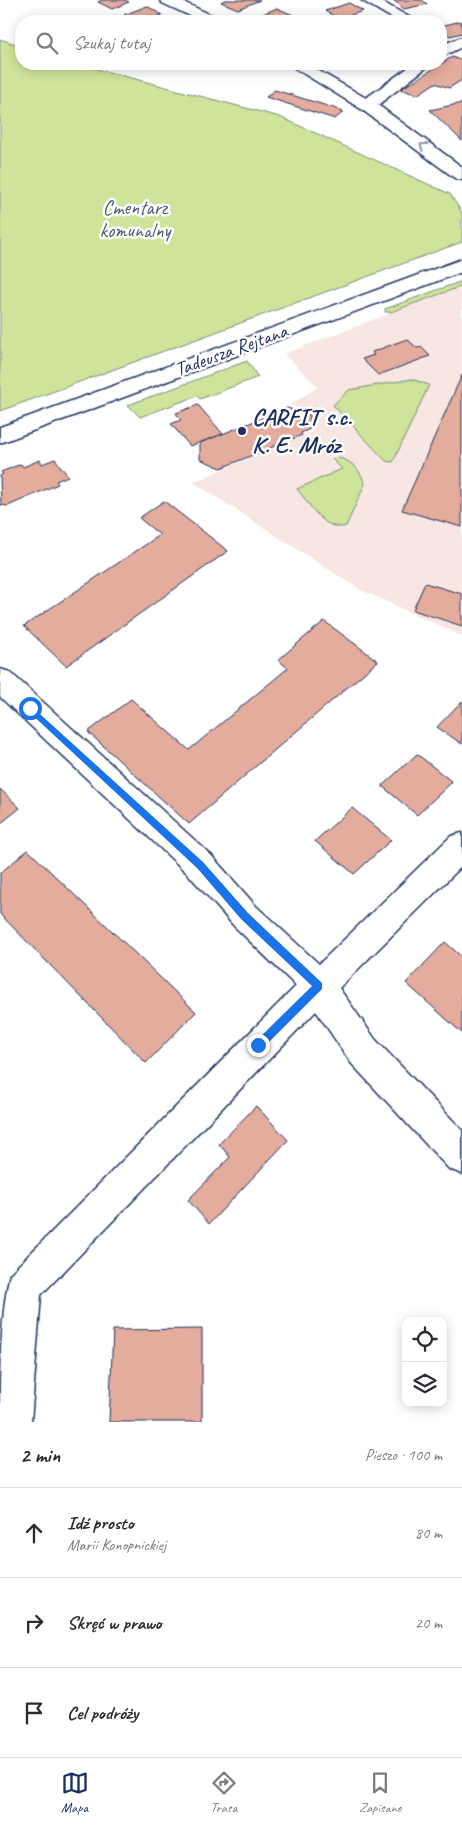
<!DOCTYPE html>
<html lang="pl">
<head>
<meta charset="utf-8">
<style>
  :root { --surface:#fff; --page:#f7f7f7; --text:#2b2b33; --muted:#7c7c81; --line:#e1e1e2; --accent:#1b2f5e }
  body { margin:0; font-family:Caveat,sans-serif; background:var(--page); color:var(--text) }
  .controls { position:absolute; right:15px; bottom:15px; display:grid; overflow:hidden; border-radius:10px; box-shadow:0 2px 12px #0003 }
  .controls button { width:45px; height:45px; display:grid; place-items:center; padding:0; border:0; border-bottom:1px solid var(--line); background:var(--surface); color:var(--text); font:25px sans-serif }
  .stop { position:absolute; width:15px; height:15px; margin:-11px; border:4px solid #1a73e8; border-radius:50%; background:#fff }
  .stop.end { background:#1a73e8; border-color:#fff; box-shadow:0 1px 5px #0008 }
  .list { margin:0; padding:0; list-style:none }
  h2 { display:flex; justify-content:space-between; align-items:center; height:65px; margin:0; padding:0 20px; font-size:21px }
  h2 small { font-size:16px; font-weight:400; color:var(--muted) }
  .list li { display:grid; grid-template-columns:32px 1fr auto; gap:15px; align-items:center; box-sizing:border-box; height:90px; padding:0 20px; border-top:1px solid var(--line) }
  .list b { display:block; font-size:19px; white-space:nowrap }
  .list p { margin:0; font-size:16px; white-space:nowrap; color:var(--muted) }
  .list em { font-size:16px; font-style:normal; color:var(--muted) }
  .icon { flex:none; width:28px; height:28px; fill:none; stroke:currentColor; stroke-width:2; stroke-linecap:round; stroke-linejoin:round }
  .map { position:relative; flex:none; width:462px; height:1422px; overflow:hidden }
  .search { position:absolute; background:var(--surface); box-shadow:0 2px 12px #0003; left:15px; right:15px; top:15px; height:55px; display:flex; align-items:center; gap:12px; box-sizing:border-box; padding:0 18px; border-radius:20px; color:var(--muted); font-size:19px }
  .sheet { height:335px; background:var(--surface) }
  nav { display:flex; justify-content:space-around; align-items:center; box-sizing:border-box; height:70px; border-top:1px solid var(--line); background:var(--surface); font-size:14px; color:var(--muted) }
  nav a { display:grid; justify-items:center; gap:2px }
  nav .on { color:var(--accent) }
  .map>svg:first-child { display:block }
  .built { fill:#f7e6e1 }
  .green { fill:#cee49a; stroke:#748a7c }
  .building { fill:#e4ac9c; stroke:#1b2f5e }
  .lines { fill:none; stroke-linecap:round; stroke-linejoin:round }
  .street-casing { stroke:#1b2f5e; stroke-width:3 }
  .secondary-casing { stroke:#1b2f5e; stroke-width:3 }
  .street { fill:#fff; fill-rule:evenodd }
  .secondary { fill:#fff; fill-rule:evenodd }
  .oneway { stroke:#8d97ae }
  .route { fill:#1a73e8 }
  .poi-dot { fill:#1b2f5e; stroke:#fff; stroke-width:2 }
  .labels { text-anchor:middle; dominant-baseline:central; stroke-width:5; stroke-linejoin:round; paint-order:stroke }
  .far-park-label { font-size:20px; fill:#485c6d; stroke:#fff }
  .far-street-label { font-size:20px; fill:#1b2f5e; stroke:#fff }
  .poi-label { font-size:24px; font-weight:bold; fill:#1b2f5e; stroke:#fff; text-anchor:start }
</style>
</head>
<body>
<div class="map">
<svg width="462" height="1422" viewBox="0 0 462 1422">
  <rect width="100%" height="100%" fill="#fff"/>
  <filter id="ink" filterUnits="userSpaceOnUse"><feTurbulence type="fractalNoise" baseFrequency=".02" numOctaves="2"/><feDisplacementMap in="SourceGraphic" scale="10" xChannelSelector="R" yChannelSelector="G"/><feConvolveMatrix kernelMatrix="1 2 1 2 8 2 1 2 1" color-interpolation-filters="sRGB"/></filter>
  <g filter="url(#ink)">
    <!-- built -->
    <path class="built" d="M462,286V636L359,589L193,482L313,431L312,414L290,405L318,387L284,354Z"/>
    <!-- green -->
    <g class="green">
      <path d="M0,39L21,46V64H78L280,117L450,194L462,213V242L0,411Z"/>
      <path d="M462,281V286L391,312H385V309Z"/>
      <path d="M247,361L258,377L200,399L197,396L140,417L128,405Z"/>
      <path d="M412,379L429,385L393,462L386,461L333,405L349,390Z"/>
      <path d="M337,458C351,459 361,471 365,484L346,526C325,533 309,503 297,489L342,469L332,459Z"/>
    </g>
    <!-- building -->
    <g class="building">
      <path d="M102,0H125L129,2L112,9L98,2Z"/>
      <path d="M225,0H260L238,9L221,2Z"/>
      <path d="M393,0H422L427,4L404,9Z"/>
      <path d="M349,3L363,11L340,19L325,11Z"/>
      <path d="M147,6L162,15L145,21H136L124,15Z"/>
      <path d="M277,8L293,15L279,21H266L256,17Z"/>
      <path d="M461,21L462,33L450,36L441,29V26Z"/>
      <path d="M452,57L462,61V80L449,88L435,83L417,95L401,89Z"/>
      <path d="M275,90L334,108L343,112L335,119L266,97Z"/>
      <path d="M462,103V141L430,110Z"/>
      <path d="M407,339L417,348L421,347L430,356L378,375L362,359L374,355L372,352Z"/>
      <path d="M462,375V527L402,510Z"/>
      <path d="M198,405L223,434L190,446L171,424L181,420L176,413Z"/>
      <path d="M287,408L310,415V429L301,433L302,435L221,468L200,459V443Z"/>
      <path d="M55,459L68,476L56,481L58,484L8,506L1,505L0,476L3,474L1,472L21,464L23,467L40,460L42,464Z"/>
      <path d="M164,501L228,551L66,666L24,626L160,535L139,518Z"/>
      <path d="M425,583L462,594V626L413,610Z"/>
      <path d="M324,621L378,661L189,824L88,732L131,699L189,750L288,668L278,660Z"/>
      <path d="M462,701V744L437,727Z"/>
      <path d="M417,754L452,782L417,815L382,786Z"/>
      <path d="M0,789L20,808L0,824Z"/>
      <path d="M352,808L391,840L354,874L315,841Z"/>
      <path d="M28,850L196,1012L146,1063L0,914V873Z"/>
      <path d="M445,942L462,957V1033L406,983Z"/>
      <path d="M256,1106L288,1140L209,1224L188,1200L230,1157L219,1144Z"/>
      <path d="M202,1329V1422H109L113,1330Z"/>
    </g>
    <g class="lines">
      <!-- street casing -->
      <g class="street-casing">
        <g id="street">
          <path d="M160,0H179L218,18L221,21H201L162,3Z"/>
          <path d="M361,0H379L416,21H397Z"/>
          <path d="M462,37V47L441,57V45Z"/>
          <path d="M288,64H307L366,98L413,64H431L378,105L462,167V180L456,179L361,109Z"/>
          <path d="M0,669L10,672L211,855L256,906L319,964L451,836L462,833V866L339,988L375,1039L462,1130V1174L449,1169L351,1063L316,1011L41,1295L31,1422H0C0,1377 0,1315 10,1274L296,986L234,926L189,875L0,697Z"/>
        </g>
      </g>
      <!-- secondary casing -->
      <g class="secondary-casing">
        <path id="secondary" d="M462,259V272L0,443V427Z"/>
      </g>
      <!-- street -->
      <use href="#street" class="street"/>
      <!-- secondary -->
      <use href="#secondary" class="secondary"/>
    </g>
    <!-- one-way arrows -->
    <defs><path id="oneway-chevron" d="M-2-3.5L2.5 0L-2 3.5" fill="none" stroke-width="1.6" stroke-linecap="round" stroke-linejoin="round" transform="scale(1.25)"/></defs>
    <use class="oneway" href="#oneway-chevron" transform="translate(423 146) rotate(-144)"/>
  </g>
  <!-- route -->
  <path class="route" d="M30,705L203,862L248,913L322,983V989L262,1049H255V1042L312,986L241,919L197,868L28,711L26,708Z"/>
  <!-- markers -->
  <circle class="poi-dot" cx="242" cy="431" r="5"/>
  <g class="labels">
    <!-- far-park labels -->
    <g class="far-park-label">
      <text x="135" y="207">Cmentarz<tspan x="135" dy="23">komunalny</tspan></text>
    </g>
    <!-- far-street labels -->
    <g class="far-street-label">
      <text transform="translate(231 350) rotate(-20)">Tadeusza Rejtana</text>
    </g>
    <!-- poi labels -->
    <g class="poi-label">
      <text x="252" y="417">CARFIT s.c.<tspan x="252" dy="28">K. E. Mróz</tspan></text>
    </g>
  </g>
</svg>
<div class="controls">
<button><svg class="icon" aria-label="locate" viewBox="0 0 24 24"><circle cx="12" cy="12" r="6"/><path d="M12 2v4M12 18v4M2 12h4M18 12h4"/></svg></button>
<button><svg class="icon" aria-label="layers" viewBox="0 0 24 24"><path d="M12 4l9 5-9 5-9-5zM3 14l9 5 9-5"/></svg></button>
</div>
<div class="stop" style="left:30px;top:708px"></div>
<div class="stop end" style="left:258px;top:1045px"></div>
<div class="search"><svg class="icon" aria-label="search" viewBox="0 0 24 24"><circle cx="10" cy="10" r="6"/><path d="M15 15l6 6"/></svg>Szukaj tutaj</div>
</div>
<section class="sheet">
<h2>2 min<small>Pieszo · 100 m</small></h2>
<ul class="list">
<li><svg class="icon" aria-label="ahead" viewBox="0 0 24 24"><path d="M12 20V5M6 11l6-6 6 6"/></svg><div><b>Idź prosto</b><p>Marii Konopnickiej</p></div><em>80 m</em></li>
<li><svg class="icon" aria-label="right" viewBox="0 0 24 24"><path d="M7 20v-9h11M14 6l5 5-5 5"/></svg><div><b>Skręć w prawo</b></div><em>20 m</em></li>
<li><svg class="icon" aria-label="arrive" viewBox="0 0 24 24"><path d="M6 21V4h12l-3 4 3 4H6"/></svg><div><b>Cel podróży</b></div></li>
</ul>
</section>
<nav>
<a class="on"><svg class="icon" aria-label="map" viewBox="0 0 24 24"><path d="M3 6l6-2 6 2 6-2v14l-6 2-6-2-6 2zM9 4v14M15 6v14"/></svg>Mapa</a>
<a><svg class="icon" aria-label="directions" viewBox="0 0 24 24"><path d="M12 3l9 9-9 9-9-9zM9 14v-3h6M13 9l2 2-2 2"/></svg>Trasa</a>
<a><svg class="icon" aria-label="saved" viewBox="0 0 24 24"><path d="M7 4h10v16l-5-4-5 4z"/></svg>Zapisane</a>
</nav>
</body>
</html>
